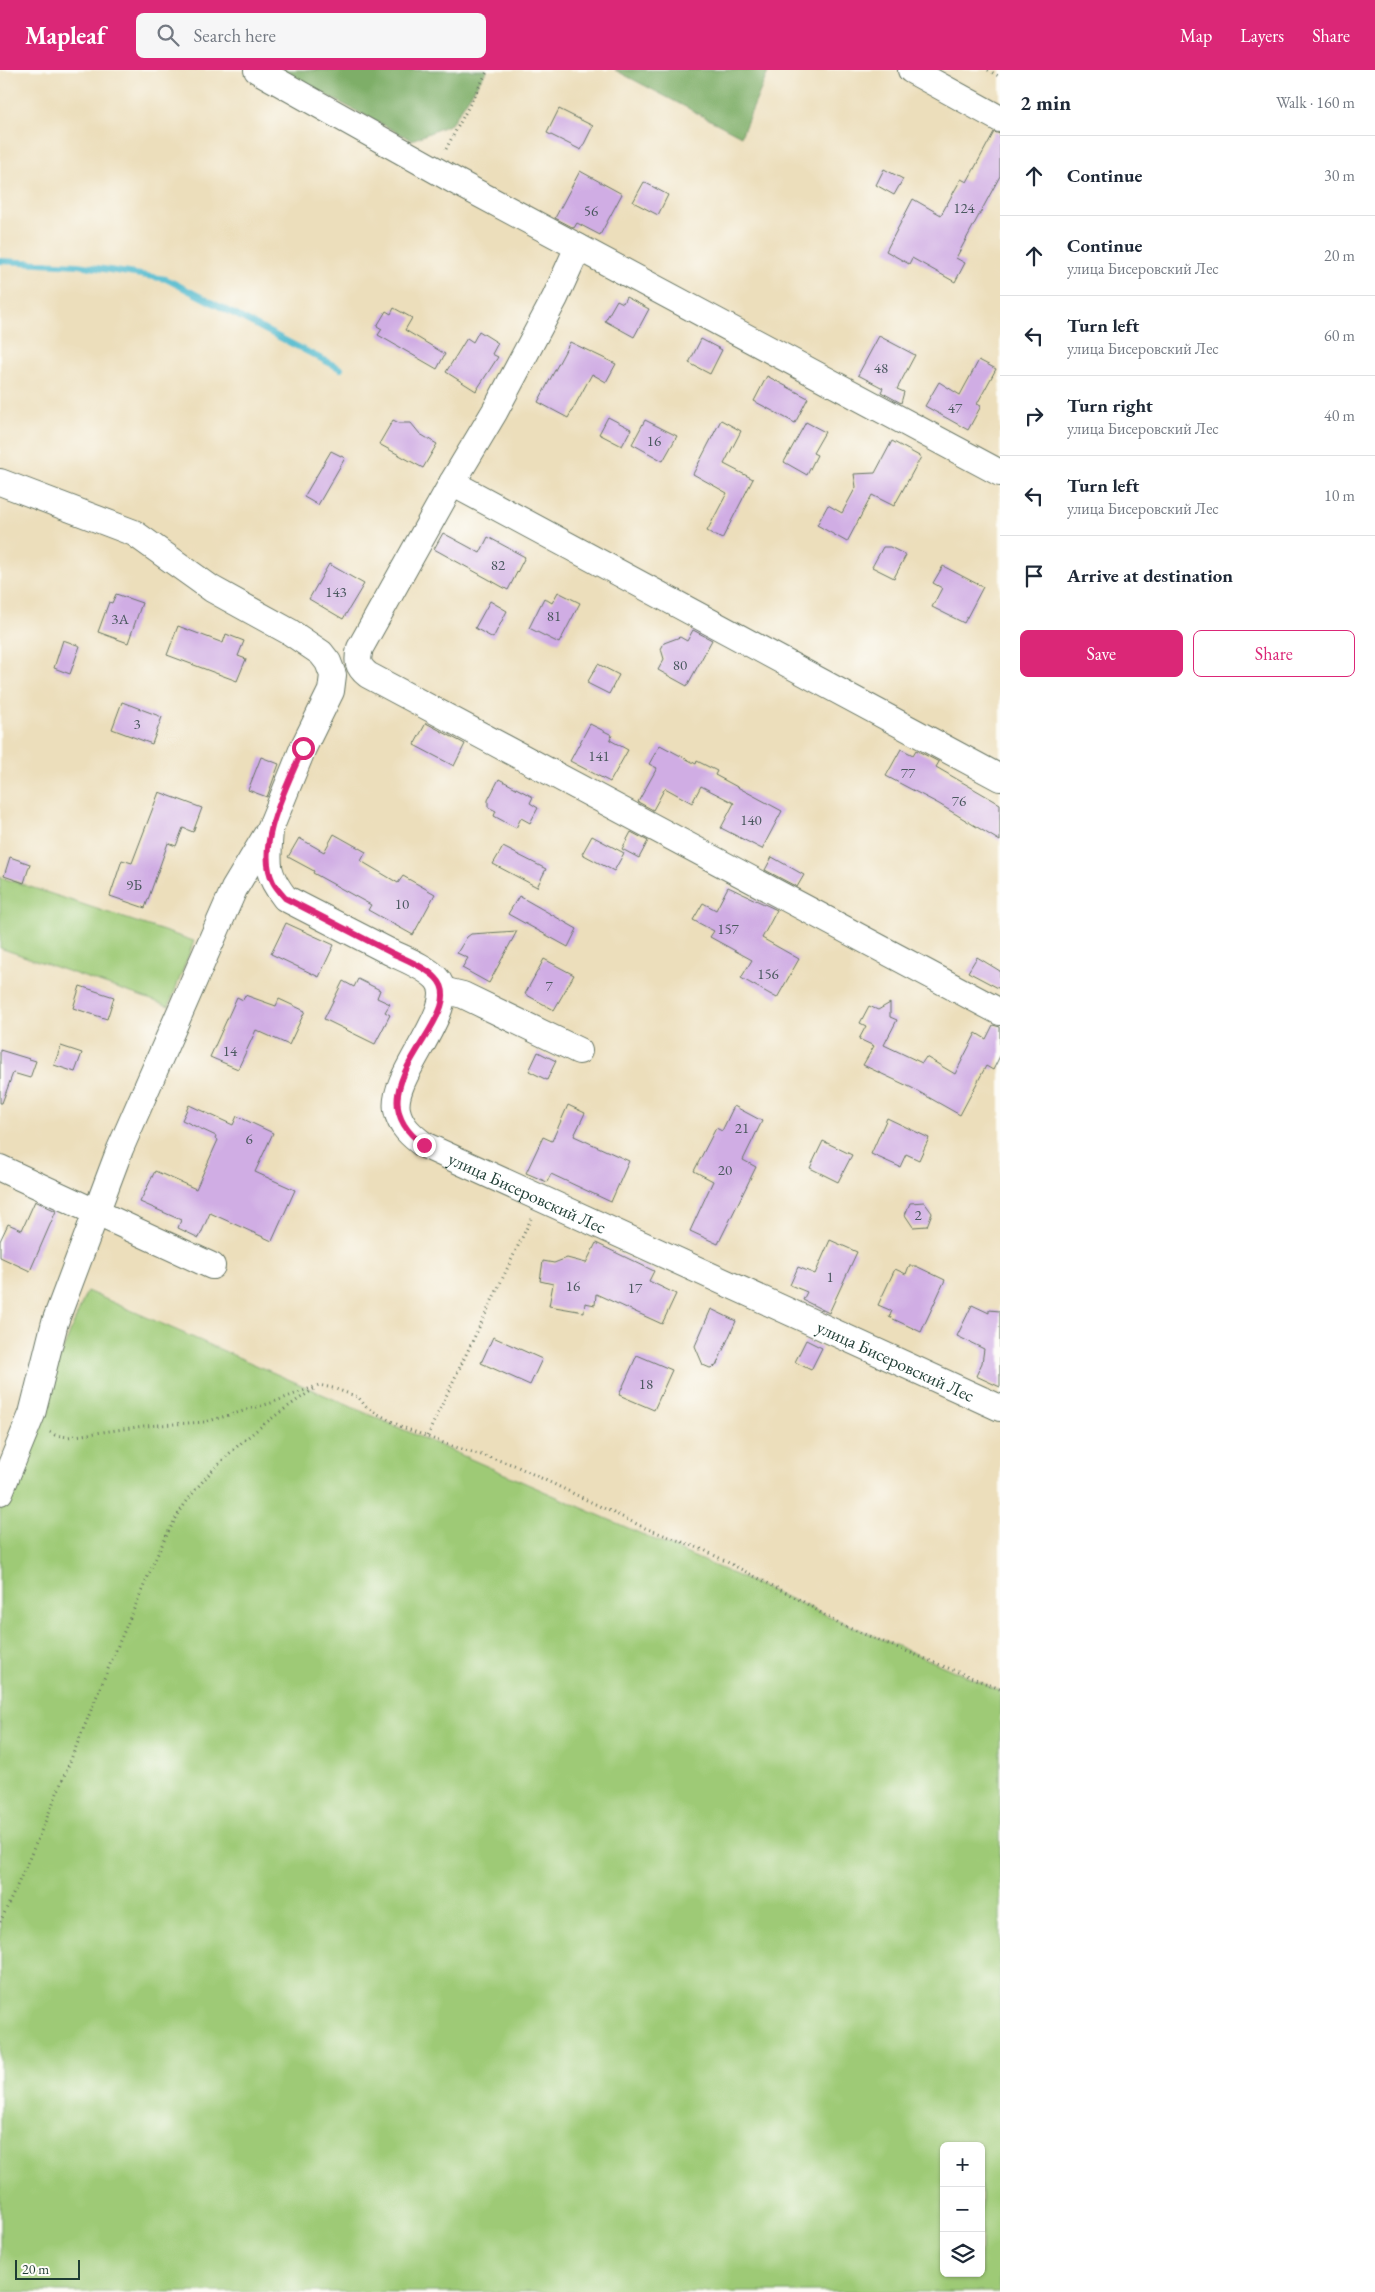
<!DOCTYPE html>
<html lang="en">
<head>
<meta charset="utf-8">
<style>
  :root { --surface:#fff; --page:#f6f6f7; --text:#1f2937; --muted:#747a83; --line:#e0e1e3; --accent:#db2777 }
  body { margin:0; font-family:"EB Garamond",serif; background:var(--page); color:var(--text) }
  .controls { position:absolute; right:15px; bottom:15px; display:grid; overflow:hidden; border-radius:8px; box-shadow:0 1px 4px #0004 }
  .controls button { width:45px; height:45px; display:grid; place-items:center; padding:0; border:0; border-bottom:1px solid var(--line); background:var(--surface); color:var(--text); font:25px sans-serif }
  .scale { position:absolute; left:15px; bottom:12px; width:65px; box-sizing:border-box; padding-left:5px; border:2px solid #1f3d34; border-top:0; font-size:14px; line-height:18px; white-space:nowrap; color:#1f3d34; -webkit-text-stroke:4px #fdfcf7; paint-order:stroke }
  .stop { position:absolute; width:15px; height:15px; margin:-11px; border:4px solid #db2777; border-radius:50%; background:#fff }
  .stop.end { background:#db2777; border-color:#fff; box-shadow:0 1px 5px #0008 }
  .list { margin:0; padding:0; list-style:none }
  h2 { display:flex; justify-content:space-between; align-items:center; height:65px; margin:0; padding:0 20px; font-size:21px }
  h2 small { font-size:16px; font-weight:400; color:var(--muted) }
  .list li { display:grid; grid-template-columns:32px 1fr auto; gap:15px; align-items:center; box-sizing:border-box; height:80px; padding:0 20px; border-top:1px solid var(--line) }
  .list b { display:block; font-size:19px; white-space:nowrap }
  .list p { margin:0; font-size:16px; white-space:nowrap; color:var(--muted) }
  .list em { font-size:16px; font-style:normal; color:var(--muted) }
  .actions { display:flex; gap:10px; padding:15px 20px }
  .actions a { flex:1; padding:11px 0; border:1px solid var(--accent); border-radius:8px; text-align:center; font-size:18px; color:var(--accent) }
  .actions .main { background:var(--accent); color:#fff }
  .icon { flex:none; width:28px; height:28px; fill:none; stroke:currentColor; stroke-width:2; stroke-linecap:round; stroke-linejoin:round }
  .map { position:relative; flex:none; width:1000px; height:2222px; overflow:hidden }
  header { display:flex; align-items:center; gap:30px; box-sizing:border-box; height:70px; padding:0 25px; background:var(--accent); color:#fff }
  header strong { font-size:24px }
  nav { display:flex; gap:28px; margin-inline-start:auto; font-size:18px }
  .search { width:350px; height:45px; background:var(--page); display:flex; align-items:center; gap:12px; box-sizing:border-box; padding:0 18px; border-radius:8px; color:var(--muted); font-size:19px }
  main { display:flex }
  aside { flex:1; background:var(--surface) }
  .map>svg:first-child { display:block }
  .green { fill:#9eca76; stroke:#5e8455; fill-rule:evenodd }
  .forest { fill:#7eae67; stroke:#4e764e }
  .lines { fill:none; stroke-linecap:round; stroke-linejoin:round }
  .stream { stroke:#51bace; stroke-width:6 }
  .building { fill:#d0ade4 }
  .minor-casing { stroke:#677563; stroke-width:28 }
  .path { stroke:#677563; stroke-width:3; stroke-dasharray:1 4; stroke-linecap:butt }
  .minor { stroke:#fff; stroke-width:26 }
  .route { stroke:#db2777; stroke-width:6 }
  .labels { text-anchor:middle; dominant-baseline:central; stroke-width:5; stroke-linejoin:round; paint-order:stroke }
  .number-label { font-size:15px; fill:#4b5960 }
  .street-label { font-size:18px; fill:#1f3d34; stroke:#fdfcf7 }
</style>
</head>
<body>
<header>
<strong>Mapleaf</strong>
<div class="search"><svg class="icon" aria-label="search" viewBox="0 0 24 24"><circle cx="10" cy="10" r="6"/><path d="M15 15l6 6"/></svg>Search here</div>
<nav><a>Map</a><a>Layers</a><a>Share</a></nav>
</header>
<main>
<div class="map">
<svg width="1000" height="2222" viewBox="0 0 1000 2222">
  <rect width="100%" height="100%" fill="#fdfcf7"/>
  <filter id="ink" filterUnits="userSpaceOnUse"><feTurbulence type="fractalNoise" baseFrequency=".02" numOctaves="2"/><feDisplacementMap in="SourceGraphic" scale="10" xChannelSelector="R" yChannelSelector="G"/><feConvolveMatrix kernelMatrix="1 2 1 2 8 2 1 2 1" color-interpolation-filters="sRGB"/></filter>
  <filter id="wash" filterUnits="userSpaceOnUse"><feTurbulence type="fractalNoise" baseFrequency=".0096" numOctaves="4" result="noise"/><feDisplacementMap in="SourceGraphic" scale="20" xChannelSelector="R" yChannelSelector="G"/><feGaussianBlur stdDeviation="1.12" result="paint"/><feColorMatrix in="noise" values="0 0 0 0 0 0 0 0 0 0 0 0 0 0 0 0 0 1.4 0 .05"/><feComposite in="paint" operator="in"/></filter>
  <g filter="url(#wash)">
    <rect width="100%" height="100%" fill="#ecdebb"/>
    <!-- green -->
    <g class="green">
      <path d="M0,807L194,871L169,936L0,878Z"/>
      <path d="M87,1221L1000,1621V2222H0V1434ZM944,2076H981V2203H944Z"/>
    </g>
    <!-- forest -->
    <g class="forest">
      <path d="M278,0H487L451,54L412,70Z"/>
      <path d="M615,0H769L741,66Z"/>
    </g>
    <g class="lines">
      <!-- stream -->
      <path class="stream" d="M0,191L78,195L166,209L341,299"/>
    </g>
    <g id="blocks">
      <!-- building -->
      <g class="building">
        <path d="M559,39L593,56L581,80L547,63Z"/>
        <path d="M994,62L1000,64V106L956,188L965,193L955,212L912,188L909,194L886,181L913,129L941,145L961,109L967,112Z"/>
        <path d="M884,99L903,109L894,125L876,115Z"/>
        <path d="M580,101L622,124L600,165L577,153L574,158L555,148Z"/>
        <path d="M644,112L668,125L658,145L633,132Z"/>
        <path d="M626,227L649,239L634,267L605,251L617,230L623,233Z"/>
        <path d="M394,238L412,248L405,260L445,284L437,299L378,265L382,259L377,256L386,241L391,244Z"/>
        <path d="M479,261L498,273L492,284L498,287L476,321L446,302L467,268L473,272Z"/>
        <path d="M879,266L915,285L897,319L904,322L901,333L881,322L883,318L858,305Z"/>
        <path d="M701,269L722,280L710,304L689,293Z"/>
        <path d="M570,272L616,294L606,312L592,304L568,348L538,332Z"/>
        <path d="M979,290L996,299L977,334L981,336L968,360L925,336L939,312L960,325Z"/>
        <path d="M767,306L808,328L795,353L754,331Z"/>
        <path d="M608,347L631,359L622,376L599,364Z"/>
        <path d="M393,350L399,353H411L420,364L437,374L423,398L379,374Z"/>
        <path d="M645,350L677,366L663,391L632,374Z"/>
        <path d="M721,350L741,361L724,394L753,409L722,469L707,461L727,423L693,404Z"/>
        <path d="M806,352L825,362L813,383L817,385L807,405L784,392Z"/>
        <path d="M892,371L921,387L894,436L872,425L847,472L817,455L828,435L842,443L856,417L854,404L875,403Z"/>
        <path d="M331,381L345,388L318,435L304,427Z"/>
        <path d="M443,463L480,483L488,467L525,487L508,520L434,479Z"/>
        <path d="M883,477H890L906,485L894,508L872,497Z"/>
        <path d="M329,494L364,514L343,549L309,529Z"/>
        <path d="M943,496L983,517L964,553L932,537L942,518L933,513Z"/>
        <path d="M558,522L580,533L559,573L529,558L544,528L552,533Z"/>
        <path d="M116,524L142,533L128,573L98,562L109,532L112,533Z"/>
        <path d="M490,531L507,541L493,568L475,558Z"/>
        <path d="M178,556L223,573L226,564L244,571L238,586L246,589L237,611L167,585Z"/>
        <path d="M693,560L712,570L687,616L658,600L664,589L661,579L664,573L680,567L687,571Z"/>
        <path d="M63,570L80,576L70,604L54,598Z"/>
        <path d="M598,594L619,605L609,624L587,613Z"/>
        <path d="M122,632L162,647L152,674L112,659Z"/>
        <path d="M426,653L465,674L454,696L414,675Z"/>
        <path d="M590,654L612,665L610,670L628,680L610,712L570,691Z"/>
        <path d="M660,675L696,694L697,691L717,701L715,705L782,741L762,779L721,758L734,733L701,716L692,733L665,718L653,740L638,732L657,698L649,694Z"/>
        <path d="M901,679L913,685L916,680L939,692L936,697L1000,734V771L939,734L886,706Z"/>
        <path d="M261,687L279,694L267,727L248,720Z"/>
        <path d="M499,709L533,727L530,733L538,738L530,753L521,748L516,758L494,746L496,741L488,737V730Z"/>
        <path d="M159,722L202,738L193,762L183,758L176,776L168,773L145,838L110,826L122,790L132,793Z"/>
        <path d="M631,762L648,771L639,788L622,779Z"/>
        <path d="M334,764L366,782L361,791L398,813L403,806L435,824L413,865L368,840L371,835L313,803L314,801L288,787L299,768L324,782Z"/>
        <path d="M592,766L624,783L614,801L582,784Z"/>
        <path d="M503,777L546,799L537,817L493,794Z"/>
        <path d="M10,787L30,794L24,813L4,806Z"/>
        <path d="M772,787L804,805L797,817L765,800Z"/>
        <path d="M728,817L777,840L762,868L799,889L777,928L741,908L752,890L710,867L714,861L693,850L703,833L716,840Z"/>
        <path d="M519,826L577,859L568,877L508,844Z"/>
        <path d="M286,853L334,875L319,907L271,884Z"/>
        <path d="M517,861L489,913L462,898L468,888L457,883L467,867L471,864Z"/>
        <path d="M977,887L1000,901V919L968,902Z"/>
        <path d="M544,889L574,905L554,940L525,924Z"/>
        <path d="M358,909L380,920L377,928L390,934L385,942L390,945L375,974L324,949L343,911L354,917Z"/>
        <path d="M80,916L114,927L107,949L73,938Z"/>
        <path d="M245,925L276,936L279,929L305,941L289,975L256,960L238,999L210,987L237,927L243,930Z"/>
        <path d="M890,933V947L897,950L884,975L922,993L926,987L955,1004L976,963L986,969L993,955L1000,957V986L993,1000L986,996L960,1045L912,1018L863,995L874,976L859,969L866,956L860,953L869,936L878,940Z"/>
        <path d="M61,976L82,983L75,1002L54,995Z"/>
        <path d="M0,980L36,991L30,1008L13,1003L2,1033H0Z"/>
        <path d="M538,982L556,991L547,1010L529,1001Z"/>
        <path d="M189,1035L233,1055L237,1046L273,1063L255,1102L295,1120L272,1171L210,1143L199,1168L178,1158L181,1150L140,1132L155,1101L196,1119L218,1070L215,1068L216,1066L182,1050Z"/>
        <path d="M568,1035L585,1043L574,1066L629,1091L611,1132L551,1104L547,1112L526,1103L543,1067L552,1071Z"/>
        <path d="M734,1036L762,1051L743,1090L756,1097L718,1174L690,1161L713,1111L694,1101L716,1058L722,1061Z"/>
        <path d="M887,1048L929,1068L919,1090L906,1084L900,1097L871,1084Z"/>
        <path d="M823,1071L852,1085L838,1112L810,1098Z"/>
        <path d="M35,1131L56,1141L30,1201L0,1187V1171L8,1154L22,1160Z"/>
        <path d="M924,1132L932,1143L927,1156L913,1157L905,1145L910,1133Z"/>
        <path d="M830,1170L857,1182L829,1243L803,1230L807,1222L790,1215L798,1197L815,1204Z"/>
        <path d="M596,1173L654,1201L649,1211L676,1224L662,1254L596,1224L595,1235L585,1233L584,1242L549,1236L553,1214L540,1211L543,1191L554,1193L567,1188L586,1193Z"/>
        <path d="M909,1196H916L945,1210L921,1262L889,1247L892,1241L878,1235L895,1199L906,1204Z"/>
        <path d="M972,1235L989,1243V1240L1000,1241V1317L976,1306L982,1293L984,1279L957,1266Z"/>
        <path d="M711,1239L736,1251L716,1296L710,1298L703,1295L695,1276Z"/>
        <path d="M493,1267L542,1289L530,1315L481,1293Z"/>
        <path d="M806,1270L822,1278L811,1300L795,1292Z"/>
        <path d="M637,1285L672,1300L654,1340L619,1325Z"/>
      </g>
    </g>
  </g>
  <g filter="url(#ink)">
    <use href="#blocks" fill-opacity="0" stroke="#677563" stroke-width="1"/>
    <g class="lines">
      <!-- minor casing -->
      <g class="minor-casing">
        <g id="minor">
          <path d="M257,0L455,111L1000,403"/>
          <path d="M911,0L1000,49"/>
          <path d="M578,177L555,228L495,341L452,413L360,578C357,591 357,596 368,605L1000,942"/>
          <path d="M0,412L134,463L212,519L290,562L321,583L328,592L333,605L331,621L303,678L270,759L234,819L120,1079L55,1252L32,1344L0,1422"/>
          <path d="M452,413L1000,708"/>
          <path id="s1" d="M270,760C268,792 264,801 285,828C320,846 355,864 390,882C404,889 424,896 436,908C463,935 390,1004 397,1040C400,1056 412,1066 424,1075L1000,1338"/>
          <path d="M442,920L463,925L579,981"/>
          <path d="M0,1098L212,1196"/>
        </g>
      </g>
      <!-- path -->
      <g class="path">
        <path d="M988,0L1000,7"/>
        <path d="M446,79L488,0"/>
        <path d="M50,1362L55,1365L68,1367L144,1356L205,1352L271,1333L319,1315L333,1318L358,1327L367,1338L402,1357L449,1375L514,1395L645,1458L704,1480L802,1531L839,1554L1000,1619"/>
        <path d="M427,1366L531,1149"/>
        <path d="M0,1852C48,1753 85,1650 129,1550C145,1515 159,1476 179,1443C211,1392 265,1351 314,1319"/>
      </g>
      <!-- minor -->
      <use href="#minor" class="minor"/>
    </g>
  </g>
  <g class="lines" filter="url(#ink)">
    <!-- route -->
    <path class="route" d="M303,678C289,713 254,775 273,812C276,818 281,823 285,828C320,846 355,864 390,882C404,889 424,896 436,908C474,946 344,1019 424,1075"/>
  </g>
  <g class="labels">
    <!-- number labels -->
    <g class="number-label">
      <text x="964" y="137">124</text>
      <text x="591" y="140">56</text>
      <text x="881" y="297">48</text>
      <text x="955" y="337">47</text>
      <text x="654" y="370">16</text>
      <text x="498" y="494">82</text>
      <text x="336" y="521">143</text>
      <text x="554" y="545">81</text>
      <text x="120" y="548">3А</text>
      <text x="680" y="594">80</text>
      <text x="137" y="653">3</text>
      <text x="599" y="685">141</text>
      <text x="908" y="702">77</text>
      <text x="959" y="730">76</text>
      <text x="751" y="749">140</text>
      <text x="134" y="814">9Б</text>
      <text x="402" y="833">10</text>
      <text x="728" y="858">157</text>
      <text x="768" y="903">156</text>
      <text x="549" y="915">7</text>
      <text x="230" y="980">14</text>
      <text x="742" y="1057">21</text>
      <text x="249" y="1068">6</text>
      <text x="725" y="1099">20</text>
      <text x="918" y="1144">2</text>
      <text x="830" y="1206">1</text>
      <text x="573" y="1215">16</text>
      <text x="635" y="1217">17</text>
      <text x="646" y="1313">18</text>
    </g>
    <!-- street labels -->
    <g class="street-label">
      <text stroke="none"><textPath href="#s1" startOffset="546">улица Бисеровский Лес</textPath></text>
      <text stroke="none"><textPath href="#s1" startOffset="951">улица Бисеровский Лес</textPath></text>
    </g>
  </g>
</svg>
<div class="controls">
<button>+</button>
<button>−</button>
<button><svg class="icon" aria-label="layers" viewBox="0 0 24 24"><path d="M12 4l9 5-9 5-9-5zM3 14l9 5 9-5"/></svg></button>
</div>
<div class="scale">20 m</div>
<div class="stop" style="left:303px;top:678px"></div>
<div class="stop end" style="left:424px;top:1075px"></div>
</div>
<aside>
<h2>2 min<small>Walk · 160 m</small></h2>
<ul class="list">
<li><svg class="icon" aria-label="ahead" viewBox="0 0 24 24"><path d="M12 20V5M6 11l6-6 6 6"/></svg><div><b>Continue</b></div><em>30 m</em></li>
<li><svg class="icon" aria-label="ahead" viewBox="0 0 24 24"><path d="M12 20V5M6 11l6-6 6 6"/></svg><div><b>Continue</b><p>улица Бисеровский Лес</p></div><em>20 m</em></li>
<li><svg class="icon" aria-label="left" viewBox="0 0 24 24"><path d="M17 20v-9H6M10 6l-5 5 5 5"/></svg><div><b>Turn left</b><p>улица Бисеровский Лес</p></div><em>60 m</em></li>
<li><svg class="icon" aria-label="right" viewBox="0 0 24 24"><path d="M7 20v-9h11M14 6l5 5-5 5"/></svg><div><b>Turn right</b><p>улица Бисеровский Лес</p></div><em>40 m</em></li>
<li><svg class="icon" aria-label="left" viewBox="0 0 24 24"><path d="M17 20v-9H6M10 6l-5 5 5 5"/></svg><div><b>Turn left</b><p>улица Бисеровский Лес</p></div><em>10 m</em></li>
<li><svg class="icon" aria-label="arrive" viewBox="0 0 24 24"><path d="M6 21V4h12l-3 4 3 4H6"/></svg><div><b>Arrive at destination</b></div></li>
</ul>
<div class="actions"><a class="main">Save</a><a>Share</a></div>
</aside>
</main>
</body>
</html>
